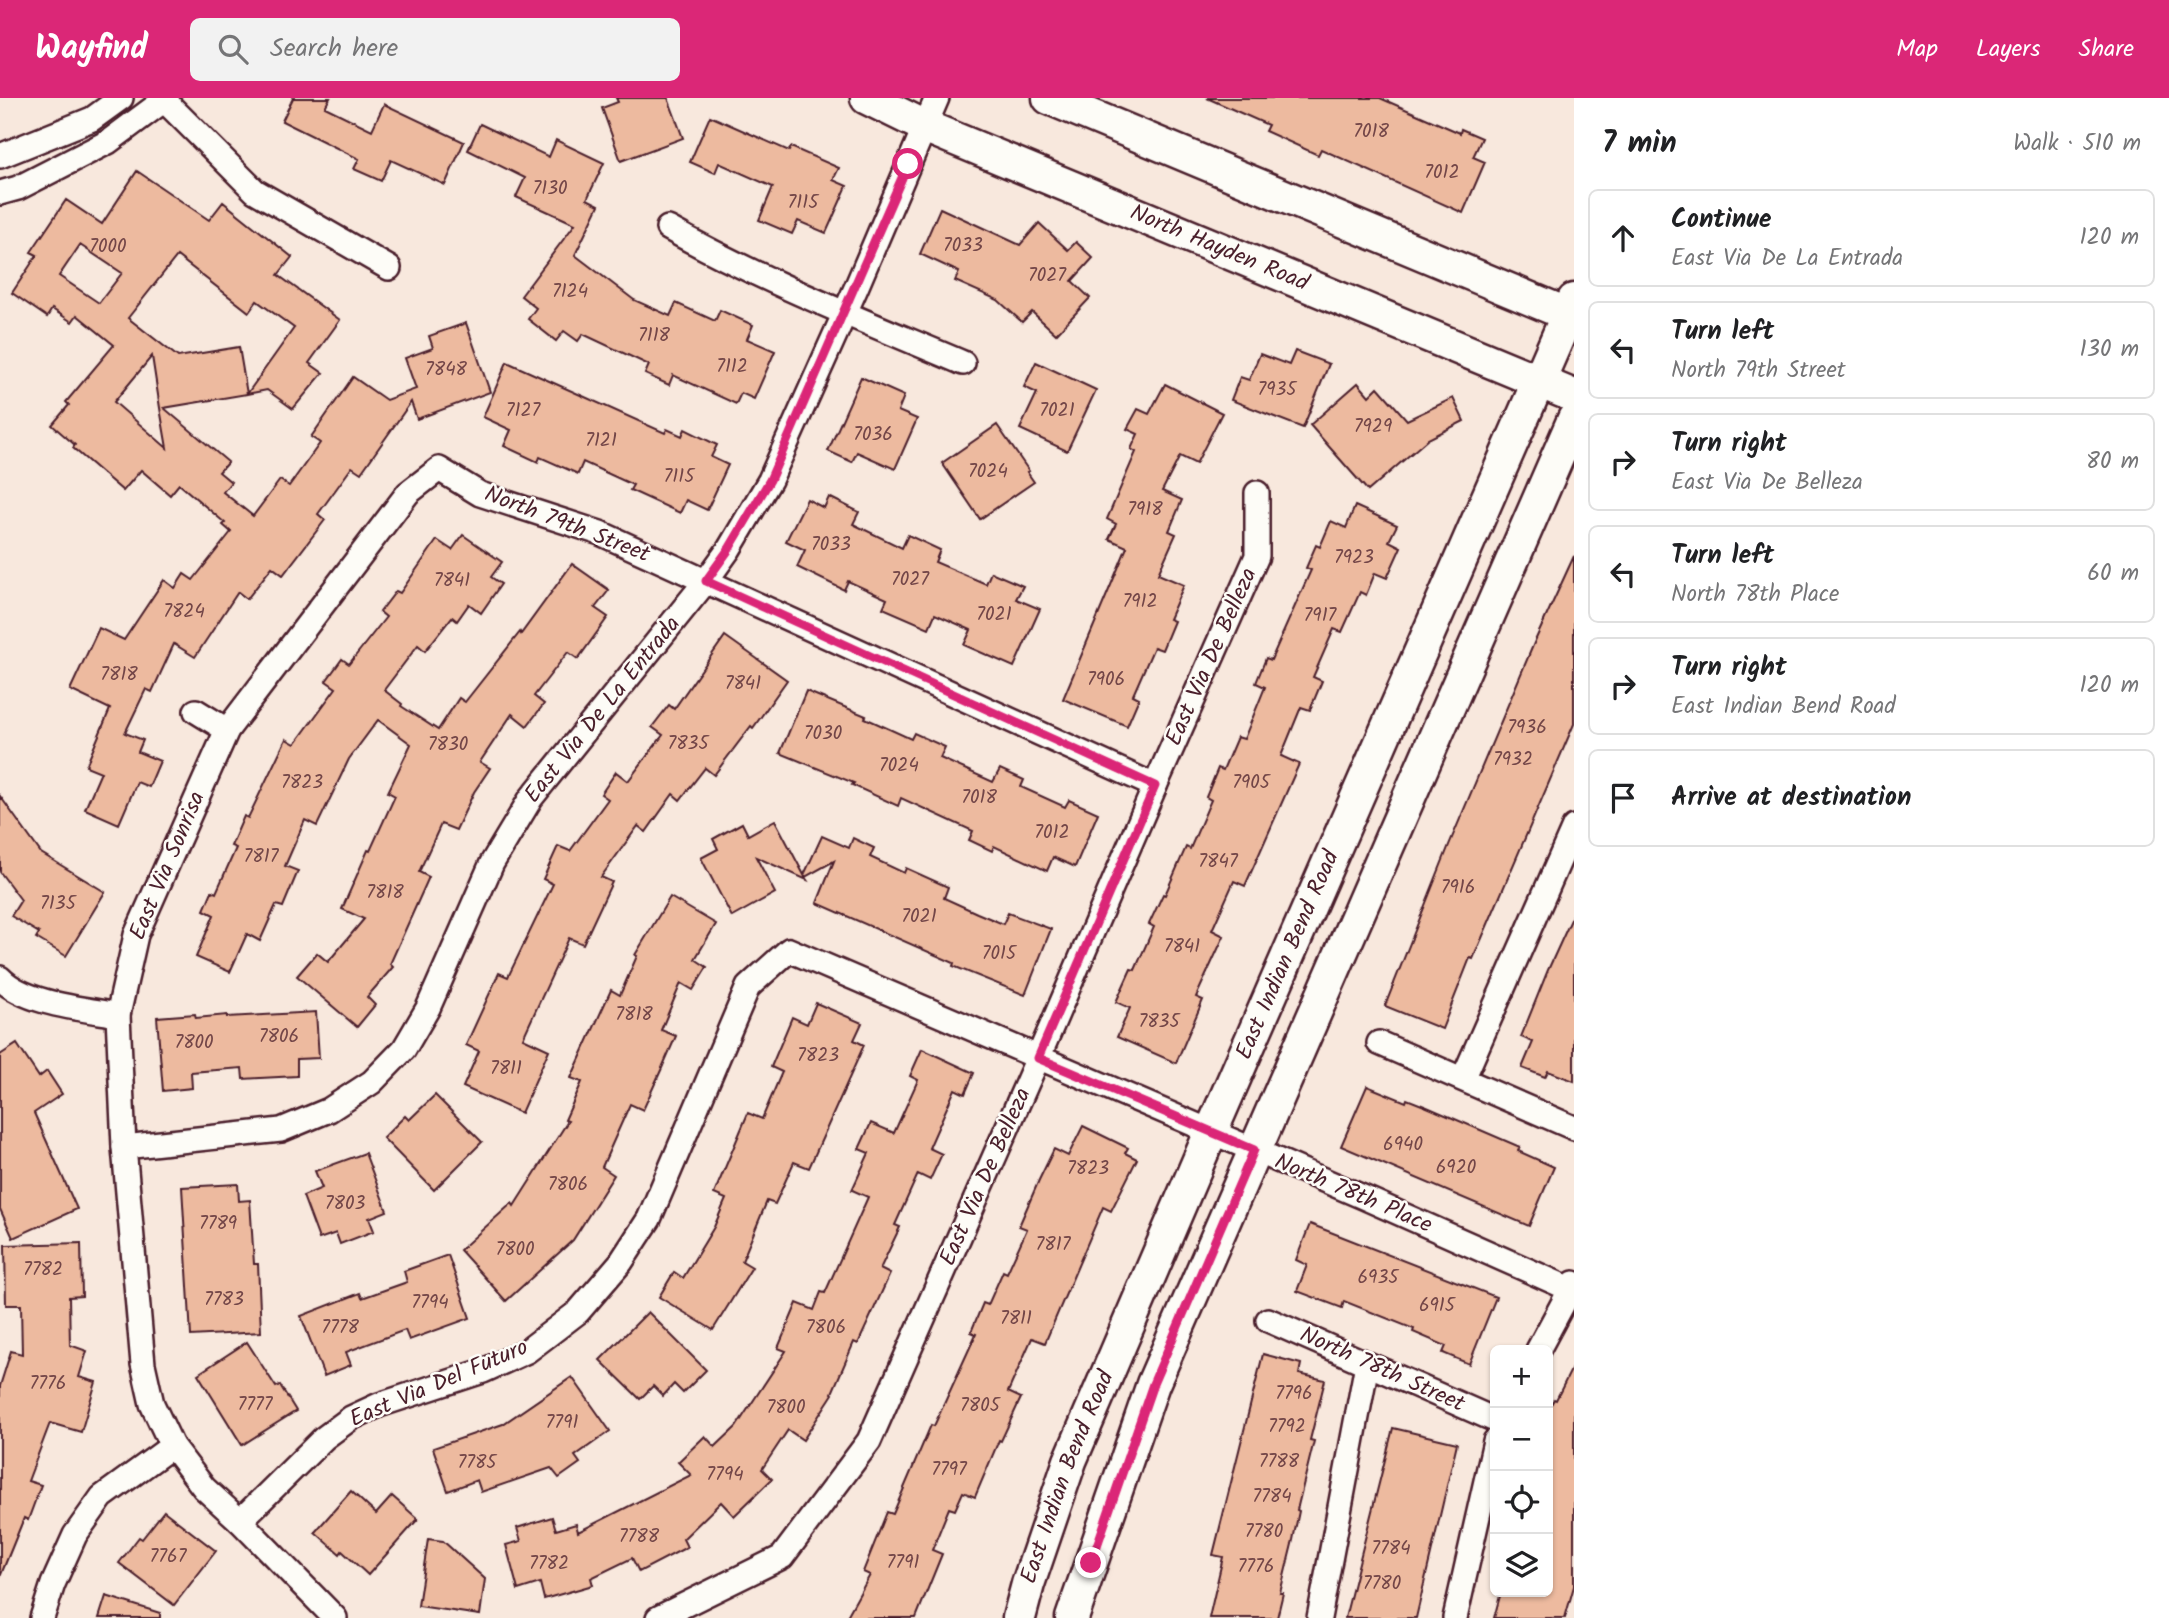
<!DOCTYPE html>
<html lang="en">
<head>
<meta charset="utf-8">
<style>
  :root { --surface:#fff; --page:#f2f2f2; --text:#202124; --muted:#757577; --line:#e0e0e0; --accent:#db2777 }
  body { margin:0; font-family:Kalam,sans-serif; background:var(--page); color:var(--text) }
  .controls { position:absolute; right:21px; bottom:21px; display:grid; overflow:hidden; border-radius:10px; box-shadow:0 2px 5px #0004 }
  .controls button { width:63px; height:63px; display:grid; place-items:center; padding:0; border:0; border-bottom:2px solid var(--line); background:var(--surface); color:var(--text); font:35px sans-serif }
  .stop { position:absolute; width:21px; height:21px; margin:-16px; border:5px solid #db2777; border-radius:50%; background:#fff }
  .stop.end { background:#db2777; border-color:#fff; box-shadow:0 2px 7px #0008 }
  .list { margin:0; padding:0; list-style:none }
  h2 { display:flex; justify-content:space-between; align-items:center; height:91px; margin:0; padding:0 28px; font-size:30px }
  h2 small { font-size:23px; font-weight:400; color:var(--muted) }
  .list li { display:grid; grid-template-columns:46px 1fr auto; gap:21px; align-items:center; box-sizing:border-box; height:98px; margin:0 14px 14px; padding:0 14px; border:2px solid var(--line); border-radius:10px }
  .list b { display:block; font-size:26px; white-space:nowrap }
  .list p { margin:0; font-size:23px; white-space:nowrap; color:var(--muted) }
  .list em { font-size:23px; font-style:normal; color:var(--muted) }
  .icon { flex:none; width:38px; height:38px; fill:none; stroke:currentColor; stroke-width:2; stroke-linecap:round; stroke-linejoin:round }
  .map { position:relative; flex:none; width:1574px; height:1520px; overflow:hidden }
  header { display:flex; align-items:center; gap:42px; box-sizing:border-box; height:98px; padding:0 35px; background:var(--accent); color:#fff }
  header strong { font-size:33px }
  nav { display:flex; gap:38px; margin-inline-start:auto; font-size:24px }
  .search { width:490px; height:63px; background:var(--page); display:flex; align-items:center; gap:18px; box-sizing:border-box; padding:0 24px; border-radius:10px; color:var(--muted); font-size:26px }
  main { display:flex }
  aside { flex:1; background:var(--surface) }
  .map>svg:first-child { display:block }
  .building { fill:#edba9f; stroke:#4a1f2b; stroke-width:2; fill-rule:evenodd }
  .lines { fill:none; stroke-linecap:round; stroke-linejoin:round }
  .street-casing { stroke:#4a1f2b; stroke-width:28 }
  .secondary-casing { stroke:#4a1f2b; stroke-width:37 }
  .street { stroke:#fdfcf7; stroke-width:23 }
  .secondary { stroke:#fdfcf7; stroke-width:32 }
  .route { stroke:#db2777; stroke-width:9 }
  .labels { text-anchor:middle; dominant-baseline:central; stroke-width:5; stroke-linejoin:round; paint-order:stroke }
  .number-label { font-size:19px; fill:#734648 }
  .street-label { font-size:23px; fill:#4a1f2b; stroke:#fdfcf7 }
</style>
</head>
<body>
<header>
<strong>Wayfind</strong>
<div class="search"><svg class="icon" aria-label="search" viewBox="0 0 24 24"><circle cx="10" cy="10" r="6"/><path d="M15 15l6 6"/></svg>Search here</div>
<nav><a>Map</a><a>Layers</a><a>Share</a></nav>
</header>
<main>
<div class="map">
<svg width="1574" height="1520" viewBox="0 0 1574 1520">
  <rect width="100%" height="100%" fill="#f8e8dd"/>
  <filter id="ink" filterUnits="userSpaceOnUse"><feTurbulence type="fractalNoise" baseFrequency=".0143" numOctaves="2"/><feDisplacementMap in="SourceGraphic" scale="14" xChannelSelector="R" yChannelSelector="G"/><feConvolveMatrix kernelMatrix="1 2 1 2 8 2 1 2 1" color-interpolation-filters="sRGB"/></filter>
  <g filter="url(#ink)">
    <!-- building -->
    <g class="building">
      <path d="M293,0H330L325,9L372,32L384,6L464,44L445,87L391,62L381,83L354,71L359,61L282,23Z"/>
      <path d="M616,0H668L683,40L621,63L602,10L618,4Z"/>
      <path d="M1207,0H1380L1460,35L1461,31L1482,40L1473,59L1485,64L1463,115L1321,51L1318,57L1265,33L1268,27Z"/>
      <path d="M710,18L789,53L791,49L839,70L833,82L847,88L826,135L798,123L792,136L759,122L773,89L719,65L715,75L690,64Z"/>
      <path d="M480,26L549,59L556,42L604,65L587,101L599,107L575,157L634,202L670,218L676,205L715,223L720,212L753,227L747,241L775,253L754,301L741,295L736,306L673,277L669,287L645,276L649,267L583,236L578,243L564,233L556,243L528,221L536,210L521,198L575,126L516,99L525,80L468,52Z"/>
      <path d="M137,73L209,122L223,104L292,159L278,177L340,222L309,265L323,275L293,311L267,292L247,296L294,230L257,203L249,214L177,158L128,220L178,259L239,249L247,296L164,310L228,364L219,374L231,384L223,394L253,418L280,382L289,388L320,345L311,339L353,279L386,302L416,291L405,260L433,250L429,238L466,225L490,294L417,321L411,304L361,375L352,369L318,416L325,422L283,477L272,469L247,501L238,494L195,559L174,546L152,594L146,591L125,635L143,642L138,654L160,663L149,689L137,684L119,726L85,711L101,674L86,668L110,611L70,592L99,530L124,542L164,482L175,490L184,476L193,482L231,434L223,427L225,425L179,386L170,397L141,372L123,393L73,350L75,347L52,327L69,307L66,304L114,247L77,217L72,224L52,211L47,219L12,195L37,157L31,154L66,102L102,126ZM80,147L122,175L99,205L59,178ZM152,258L160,310L167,350L114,304Z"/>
      <path d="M940,110L1020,147L1039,125L1068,152L1076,144L1093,160L1072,183L1090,200L1056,236L1032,214L1022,224L998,202L955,183L959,174L920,156Z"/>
      <path d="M1295,253L1329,266L1303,330L1231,302L1240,279L1249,282L1260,256L1289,267Z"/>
      <path d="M507,264L665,335L667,331L682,338L685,331L717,347L711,359L728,367L707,412L686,402L680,415L630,392L633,387L583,364L578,376L540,359L538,364L504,348L511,332L483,319Z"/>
      <path d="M1036,264L1096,292L1067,353L1020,331L1037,295L1024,289Z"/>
      <path d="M861,279L904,298L898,313L917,321L895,371L857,354L852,364L828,353Z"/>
      <path d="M1358,285L1369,298L1378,289L1407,322L1453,300L1464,323L1428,341L1368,393L1310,327Z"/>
      <path d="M1165,286L1222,315L1196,366L1180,358L1162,393L1182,402L1169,433L1176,436L1158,476L1184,487L1169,521L1174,523L1162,552L1154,549L1133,597L1139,600L1127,628L1063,601L1127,449L1109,441L1116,426L1107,421L1136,354L1131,351L1138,336L1127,331L1138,311L1149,316Z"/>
      <path d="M997,327L1029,373L1027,374L1034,384L980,421L942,365Z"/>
      <path d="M829,399L859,414L853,426L902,450L908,437L940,452L935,464L986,486L991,474L1023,488L1016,501L1040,511L1014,569L964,547L971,532L935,516L929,530L883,510L887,501L848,483L844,492L797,469L805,452L786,443L807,401L824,410Z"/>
      <path d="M1355,408L1397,427L1389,443L1401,449L1387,480L1375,475L1366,497L1360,494L1342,534L1334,531L1313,579L1322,583L1310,612L1301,609L1281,658L1299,666L1245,788L1234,783L1212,832L1224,838L1196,899L1203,902L1176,965L1117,939L1130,910L1116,904L1131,871L1135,872L1154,829L1149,826L1163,796L1165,797L1186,749L1190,751L1211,702L1206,699L1218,670L1223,672L1237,639L1244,641L1265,589L1256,585L1266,560L1271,562L1311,472L1306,470L1316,447L1320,449L1331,423L1346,430Z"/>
      <path d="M463,437L502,464L491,479L501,486L481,515L469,506L457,523L452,519L425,553L418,547L384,592L402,606L401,608L438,632L459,600L465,604L520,534L521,536L572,466L609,492L595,510L608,519L578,561L568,554L534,598L544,606L527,628L512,616L480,664L490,670L474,694L456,732L441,726L419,774L429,779L390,866L393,869L367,899L375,907L357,929L297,878L317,855L328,864L364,821L342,811L368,752L370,753L395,698L388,694L411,646L378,622L349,661L317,728L305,722L285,768L298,773L283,809L276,807L260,843L247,836L230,874L196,859L214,817L204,812L212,793L216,795L236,750L231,748L244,718L248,720L286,641L295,646L336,590L326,583L342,561L349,566L386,519L380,514L396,493L400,495L437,442L452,452Z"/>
      <path d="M1574,458V626L1473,861L1470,860L1442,931L1385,908L1449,747L1534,545Z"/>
      <path d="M725,538L787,582L753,630L751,628L714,677L705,670L680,702L673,696L646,734L638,728L601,779L612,784L583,846L569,840L523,940L549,952L521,1015L463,989L479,953L466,947L499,875L508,879L553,786L543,781L558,748L570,753L608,701L601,696L616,674L628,683L663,637L652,629L669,607L674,611Z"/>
      <path d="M806,593L866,618L865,620L911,641L914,635L945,649L940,660L993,684L1000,671L1024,682L1021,689L1065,709L1069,702L1098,715L1075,769L1053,759L1047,773L994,748L992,753L969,742L973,733L901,700L898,708L852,687L854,685L780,655Z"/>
      <path d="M0,698L41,755L105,794L66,858L36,840L39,835L11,818L21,802L0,774Z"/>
      <path d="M775,722L804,777L822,738L849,750L853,740L874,750L870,759L904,775L906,770L948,789L944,800L977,815L1003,826L1008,815L1051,831L1025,897L953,868L954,865L817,805L834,763L805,779L807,782L756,759L775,795L732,819L701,760L718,751L713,741L742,725L748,737Z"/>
      <path d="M670,799L716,826L695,861L707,869L693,892L681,885L661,932L676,938L662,970L643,1012L630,1006L602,1069L614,1077L573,1142L506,1203L460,1152L512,1105L514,1108L568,1023L565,1022L582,984L571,980L611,892L620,897L637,858L635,857Z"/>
      <path d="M1574,815V983L1548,973L1545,979L1522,970L1533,944L1521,939L1548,872Z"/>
      <path d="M816,905L862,925L854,942L864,947L809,1070L794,1064L775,1106L767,1103L742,1163L752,1169L713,1232L659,1199L674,1174L683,1180L714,1129L726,1101L714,1096L748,1015L762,1021L782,974L771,969L792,919L807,926Z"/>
      <path d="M316,914L319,960L297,961V978L243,981L242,970L191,974L192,990L163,993L157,919L195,916L196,920L227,917V919Z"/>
      <path d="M17,946L39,979L47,973L62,996L34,1015L77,1111L13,1140L0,1111V957Z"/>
      <path d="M922,951L974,975L965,996L955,991L929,1050L942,1056L930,1082L918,1076L895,1127L900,1129L880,1171L890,1176L858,1246L854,1244L832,1295L833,1296L803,1342L788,1332L762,1371L772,1381L734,1418L721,1404L683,1441L687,1449L639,1474L632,1460L591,1480L593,1487L544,1501L540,1485L518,1492L506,1447L521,1443L517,1430L552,1419L556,1432L576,1426L578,1434L691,1377L678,1364L705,1338L715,1349L736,1329L786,1253L778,1250L797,1205L814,1212L821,1194L825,1195L868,1099L852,1092L869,1055L859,1051L871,1025L894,1035L918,982L910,978Z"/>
      <path d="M1367,988L1406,1004L1407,1001L1427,1009L1520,1049L1518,1053L1554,1069L1529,1128L1341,1048Z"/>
      <path d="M435,997L482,1044L434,1092L383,1040L405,1018L409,1022Z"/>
      <path d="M1083,1028L1128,1050L1125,1055L1137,1061L1111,1113L1103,1109L1045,1245L1032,1240L1008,1294L1021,1300L1001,1343L999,1342L975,1399L963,1394L955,1412L949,1410L932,1452L942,1456L916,1520H846L870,1477L863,1474L887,1414L893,1416L931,1327L934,1328L976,1236L971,1234L983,1205L988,1207L1003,1173L1007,1175L1027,1131L1019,1128L1039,1082L1054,1051L1068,1058Z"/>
      <path d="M365,1055L387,1113L369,1120L374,1133L340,1146L336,1135L319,1141L303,1098L322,1090L315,1073Z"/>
      <path d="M238,1086L239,1103L250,1102L254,1166H258L261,1234L191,1238L182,1089Z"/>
      <path d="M1310,1126L1496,1199L1469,1266L1443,1255L1446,1248L1413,1234L1414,1231L1344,1203L1342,1210L1297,1193L1307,1167L1296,1162Z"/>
      <path d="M81,1145L82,1198L69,1199L70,1247L87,1253L79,1279L96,1284L81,1334L50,1325L28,1383L41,1387L28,1422L24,1420L0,1479V1288L11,1253L22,1256L21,1207H6L5,1147Z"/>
      <path d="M448,1157L470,1220L409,1242L405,1232L346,1254L351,1267L324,1278L301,1218L360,1195L362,1200L407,1184L404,1173Z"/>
      <path d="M648,1214L706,1272L683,1295L674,1286L663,1298L653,1288L640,1301L600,1262Z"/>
      <path d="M247,1244L276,1289L280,1287L296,1313L242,1347L198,1276Z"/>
      <path d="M1263,1256L1301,1266L1299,1276L1325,1282L1310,1342L1314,1343L1297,1412L1299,1413L1293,1442L1280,1495H1283L1277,1520H1209L1223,1459L1213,1457Z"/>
      <path d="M1574,1266V1488L1565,1520H1494L1501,1494H1548V1312L1554,1301L1556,1302Z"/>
      <path d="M572,1279L610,1333L575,1358L580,1365L559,1380L551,1370L481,1394L477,1382L448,1393L433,1350L503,1326Z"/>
      <path d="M1393,1330L1457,1345L1416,1520H1345Z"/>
      <path d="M351,1393L376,1416L392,1398L418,1421L368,1477L342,1453L340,1456L315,1434Z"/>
      <path d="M164,1413L216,1453L174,1507L119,1465L139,1439L142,1441Z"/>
      <path d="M428,1441L443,1443L485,1481L480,1517L418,1508Z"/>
      <path d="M106,1498L160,1515V1520H99Z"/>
    </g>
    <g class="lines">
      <!-- street casing -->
      <g class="street-casing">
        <g id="street">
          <path d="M162,0L255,93L389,170"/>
          <path d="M0,58L92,21L121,0"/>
          <path d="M0,95L18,90L108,44L167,0"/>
          <path d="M668,130C762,183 864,223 963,265"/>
          <path d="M196,613L227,632"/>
          <path d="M0,880C25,906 84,911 118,917"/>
          <path d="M1379,945L1574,1030"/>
          <path d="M1463,981L1574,729"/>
          <path d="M124,1049L281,1032L329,1012L372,984L404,951L428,910L492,765L531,700L706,483L729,451L770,382L856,190L937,0"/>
          <path d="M1268,1222L1495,1322"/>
          <path d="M1538,1252L1574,1185"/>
          <path d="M240,1423L324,1340L351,1320L379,1307L483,1273L527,1253L578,1214L621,1164L649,1121L748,889L789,852L1363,1099L1570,1191"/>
          <path d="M42,1520L53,1486L75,1437L102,1399L172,1348"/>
          <path d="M335,1520L240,1423L204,1390L172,1348L152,1306L143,1266L124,1049L118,917L136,837L227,632L408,395L439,371L480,396L600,435L1155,688"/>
          <path d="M658,1520L782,1459L869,1343L1038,960L1155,688L1257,458V395"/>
          <path d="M1319,1520L1367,1266"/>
          <path d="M1455,1520L1495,1343"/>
        </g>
      </g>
      <!-- secondary casing -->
      <g class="secondary-casing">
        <g id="secondary">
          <path id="s1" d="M867,0L924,28L1574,298"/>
          <path d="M1049,0L1574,219"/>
          <path id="s2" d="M1019,1520L1028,1486L1070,1363L1211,1034L1574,202"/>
          <path d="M1072,1520L1153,1286L1574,321"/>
        </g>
      </g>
      <!-- street -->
      <use href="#street" class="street"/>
      <!-- secondary -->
      <use href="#secondary" class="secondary"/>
    </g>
  </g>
  <g class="lines" filter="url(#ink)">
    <!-- route -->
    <path class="route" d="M908,66L770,382L729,451L706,483L1155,688L1038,960L1254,1052L1153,1286L1091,1465"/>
  </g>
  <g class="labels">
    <!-- number labels -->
    <g class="number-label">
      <text x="1371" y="34">7018</text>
      <text x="1442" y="75">7012</text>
      <text x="550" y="91">7130</text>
      <text x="803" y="105">7115</text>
      <text x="963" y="148">7033</text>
      <text x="108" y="149">7000</text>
      <text x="1047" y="178">7027</text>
      <text x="570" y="194">7124</text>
      <text x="654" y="238">7118</text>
      <text x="732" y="269">7112</text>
      <text x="446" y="272">7848</text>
      <text x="1277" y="292">7935</text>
      <text x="523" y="313">7127</text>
      <text x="1057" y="313">7021</text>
      <text x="1373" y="329">7929</text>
      <text x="873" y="337">7036</text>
      <text x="601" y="343">7121</text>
      <text x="988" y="374">7024</text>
      <text x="679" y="379">7115</text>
      <text x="1145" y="412">7918</text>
      <text x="831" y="447">7033</text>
      <text x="1354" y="460">7923</text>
      <text x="910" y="482">7027</text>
      <text x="452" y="483">7841</text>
      <text x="1140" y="504">7912</text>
      <text x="184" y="514">7824</text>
      <text x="994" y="517">7021</text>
      <text x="1320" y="518">7917</text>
      <text x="119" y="577">7818</text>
      <text x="1106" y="582">7906</text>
      <text x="743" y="586">7841</text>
      <text x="1527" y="630">7936</text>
      <text x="823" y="636">7030</text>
      <text x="688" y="646">7835</text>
      <text x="448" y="647">7830</text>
      <text x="1513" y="662">7932</text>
      <text x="899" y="668">7024</text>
      <text x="302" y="685">7823</text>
      <text x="1251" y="685">7905</text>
      <text x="979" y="700">7018</text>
      <text x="1052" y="735">7012</text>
      <text x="261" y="759">7817</text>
      <text x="1218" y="764">7847</text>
      <text x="1458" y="790">7916</text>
      <text x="385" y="795">7818</text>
      <text x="58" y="806">7135</text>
      <text x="919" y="819">7021</text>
      <text x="1182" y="849">7841</text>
      <text x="999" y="856">7015</text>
      <text x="634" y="917">7818</text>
      <text x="1159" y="924">7835</text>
      <text x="279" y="939">7806</text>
      <text x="194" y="945">7800</text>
      <text x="818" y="958">7823</text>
      <text x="506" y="971">7811</text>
      <text x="1403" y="1047">6940</text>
      <text x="1456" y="1070">6920</text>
      <text x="1088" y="1071">7823</text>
      <text x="568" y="1087">7806</text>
      <text x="345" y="1106">7803</text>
      <text x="218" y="1126">7789</text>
      <text x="1053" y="1147">7817</text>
      <text x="515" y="1152">7800</text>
      <text x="43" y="1172">7782</text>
      <text x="1378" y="1180">6935</text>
      <text x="224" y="1202">7783</text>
      <text x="430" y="1205">7794</text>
      <text x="1437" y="1208">6915</text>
      <text x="1016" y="1221">7811</text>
      <text x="340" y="1230">7778</text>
      <text x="826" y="1230">7806</text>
      <text x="48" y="1286">7776</text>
      <text x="1294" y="1296">7796</text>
      <text x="255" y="1307">7777</text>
      <text x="980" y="1308">7805</text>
      <text x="786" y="1310">7800</text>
      <text x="562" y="1325">7791</text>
      <text x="1287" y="1329">7792</text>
      <text x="1279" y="1364">7788</text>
      <text x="477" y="1365">7785</text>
      <text x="949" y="1372">7797</text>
      <text x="725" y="1377">7794</text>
      <text x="1272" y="1399">7784</text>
      <text x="1264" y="1434">7780</text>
      <text x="639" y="1439">7788</text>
      <text x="1391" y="1451">7784</text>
      <text x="168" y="1459">7767</text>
      <text x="903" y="1465">7791</text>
      <text x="549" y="1466">7782</text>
      <text x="1256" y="1469">7776</text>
      <text x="1382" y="1486">7780</text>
    </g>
    <!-- street labels -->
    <g class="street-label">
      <text stroke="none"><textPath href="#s1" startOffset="383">North Hayden Road</textPath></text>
      <text transform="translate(567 427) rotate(21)">North 79th Street</text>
      <text transform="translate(1212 559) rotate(-66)">East Via De Belleza</text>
      <text transform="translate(603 612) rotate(-51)">East Via De La Entrada</text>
      <text transform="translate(168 768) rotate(-67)">East Via Sonrisa</text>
      <text stroke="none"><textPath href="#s2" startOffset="716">East Indian Bend Road</textPath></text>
      <text transform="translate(986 1079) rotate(-66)">East Via De Belleza</text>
      <text transform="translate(1353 1096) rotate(23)">North 78th Place</text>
      <text transform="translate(1382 1272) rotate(24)">North 78th Street</text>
      <text transform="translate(439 1286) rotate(-23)">East Via Del Futuro</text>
      <text stroke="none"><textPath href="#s2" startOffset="149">East Indian Bend Road</textPath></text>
    </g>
  </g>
</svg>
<div class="controls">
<button>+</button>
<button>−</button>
<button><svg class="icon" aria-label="locate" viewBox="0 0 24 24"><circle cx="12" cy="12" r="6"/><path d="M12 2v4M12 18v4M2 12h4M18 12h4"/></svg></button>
<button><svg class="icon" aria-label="layers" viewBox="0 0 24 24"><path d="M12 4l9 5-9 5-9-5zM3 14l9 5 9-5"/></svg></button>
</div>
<div class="stop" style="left:908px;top:66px"></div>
<div class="stop end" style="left:1091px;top:1465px"></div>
</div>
<aside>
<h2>7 min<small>Walk · 510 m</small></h2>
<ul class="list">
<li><svg class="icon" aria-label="ahead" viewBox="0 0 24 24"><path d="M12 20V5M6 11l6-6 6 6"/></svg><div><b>Continue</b><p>East Via De La Entrada</p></div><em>120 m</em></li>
<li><svg class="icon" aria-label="left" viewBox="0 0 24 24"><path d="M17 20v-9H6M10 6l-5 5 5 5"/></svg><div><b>Turn left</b><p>North 79th Street</p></div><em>130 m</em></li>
<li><svg class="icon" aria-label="right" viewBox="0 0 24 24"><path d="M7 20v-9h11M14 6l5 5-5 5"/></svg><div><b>Turn right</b><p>East Via De Belleza</p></div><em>80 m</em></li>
<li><svg class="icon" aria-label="left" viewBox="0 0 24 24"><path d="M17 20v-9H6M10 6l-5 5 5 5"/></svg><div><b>Turn left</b><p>North 78th Place</p></div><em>60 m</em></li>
<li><svg class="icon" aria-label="right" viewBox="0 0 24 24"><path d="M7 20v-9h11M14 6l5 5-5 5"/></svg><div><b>Turn right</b><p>East Indian Bend Road</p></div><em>120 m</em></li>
<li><svg class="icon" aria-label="arrive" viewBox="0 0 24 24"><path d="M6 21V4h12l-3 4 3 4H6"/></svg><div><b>Arrive at destination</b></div></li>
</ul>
</aside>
</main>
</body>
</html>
